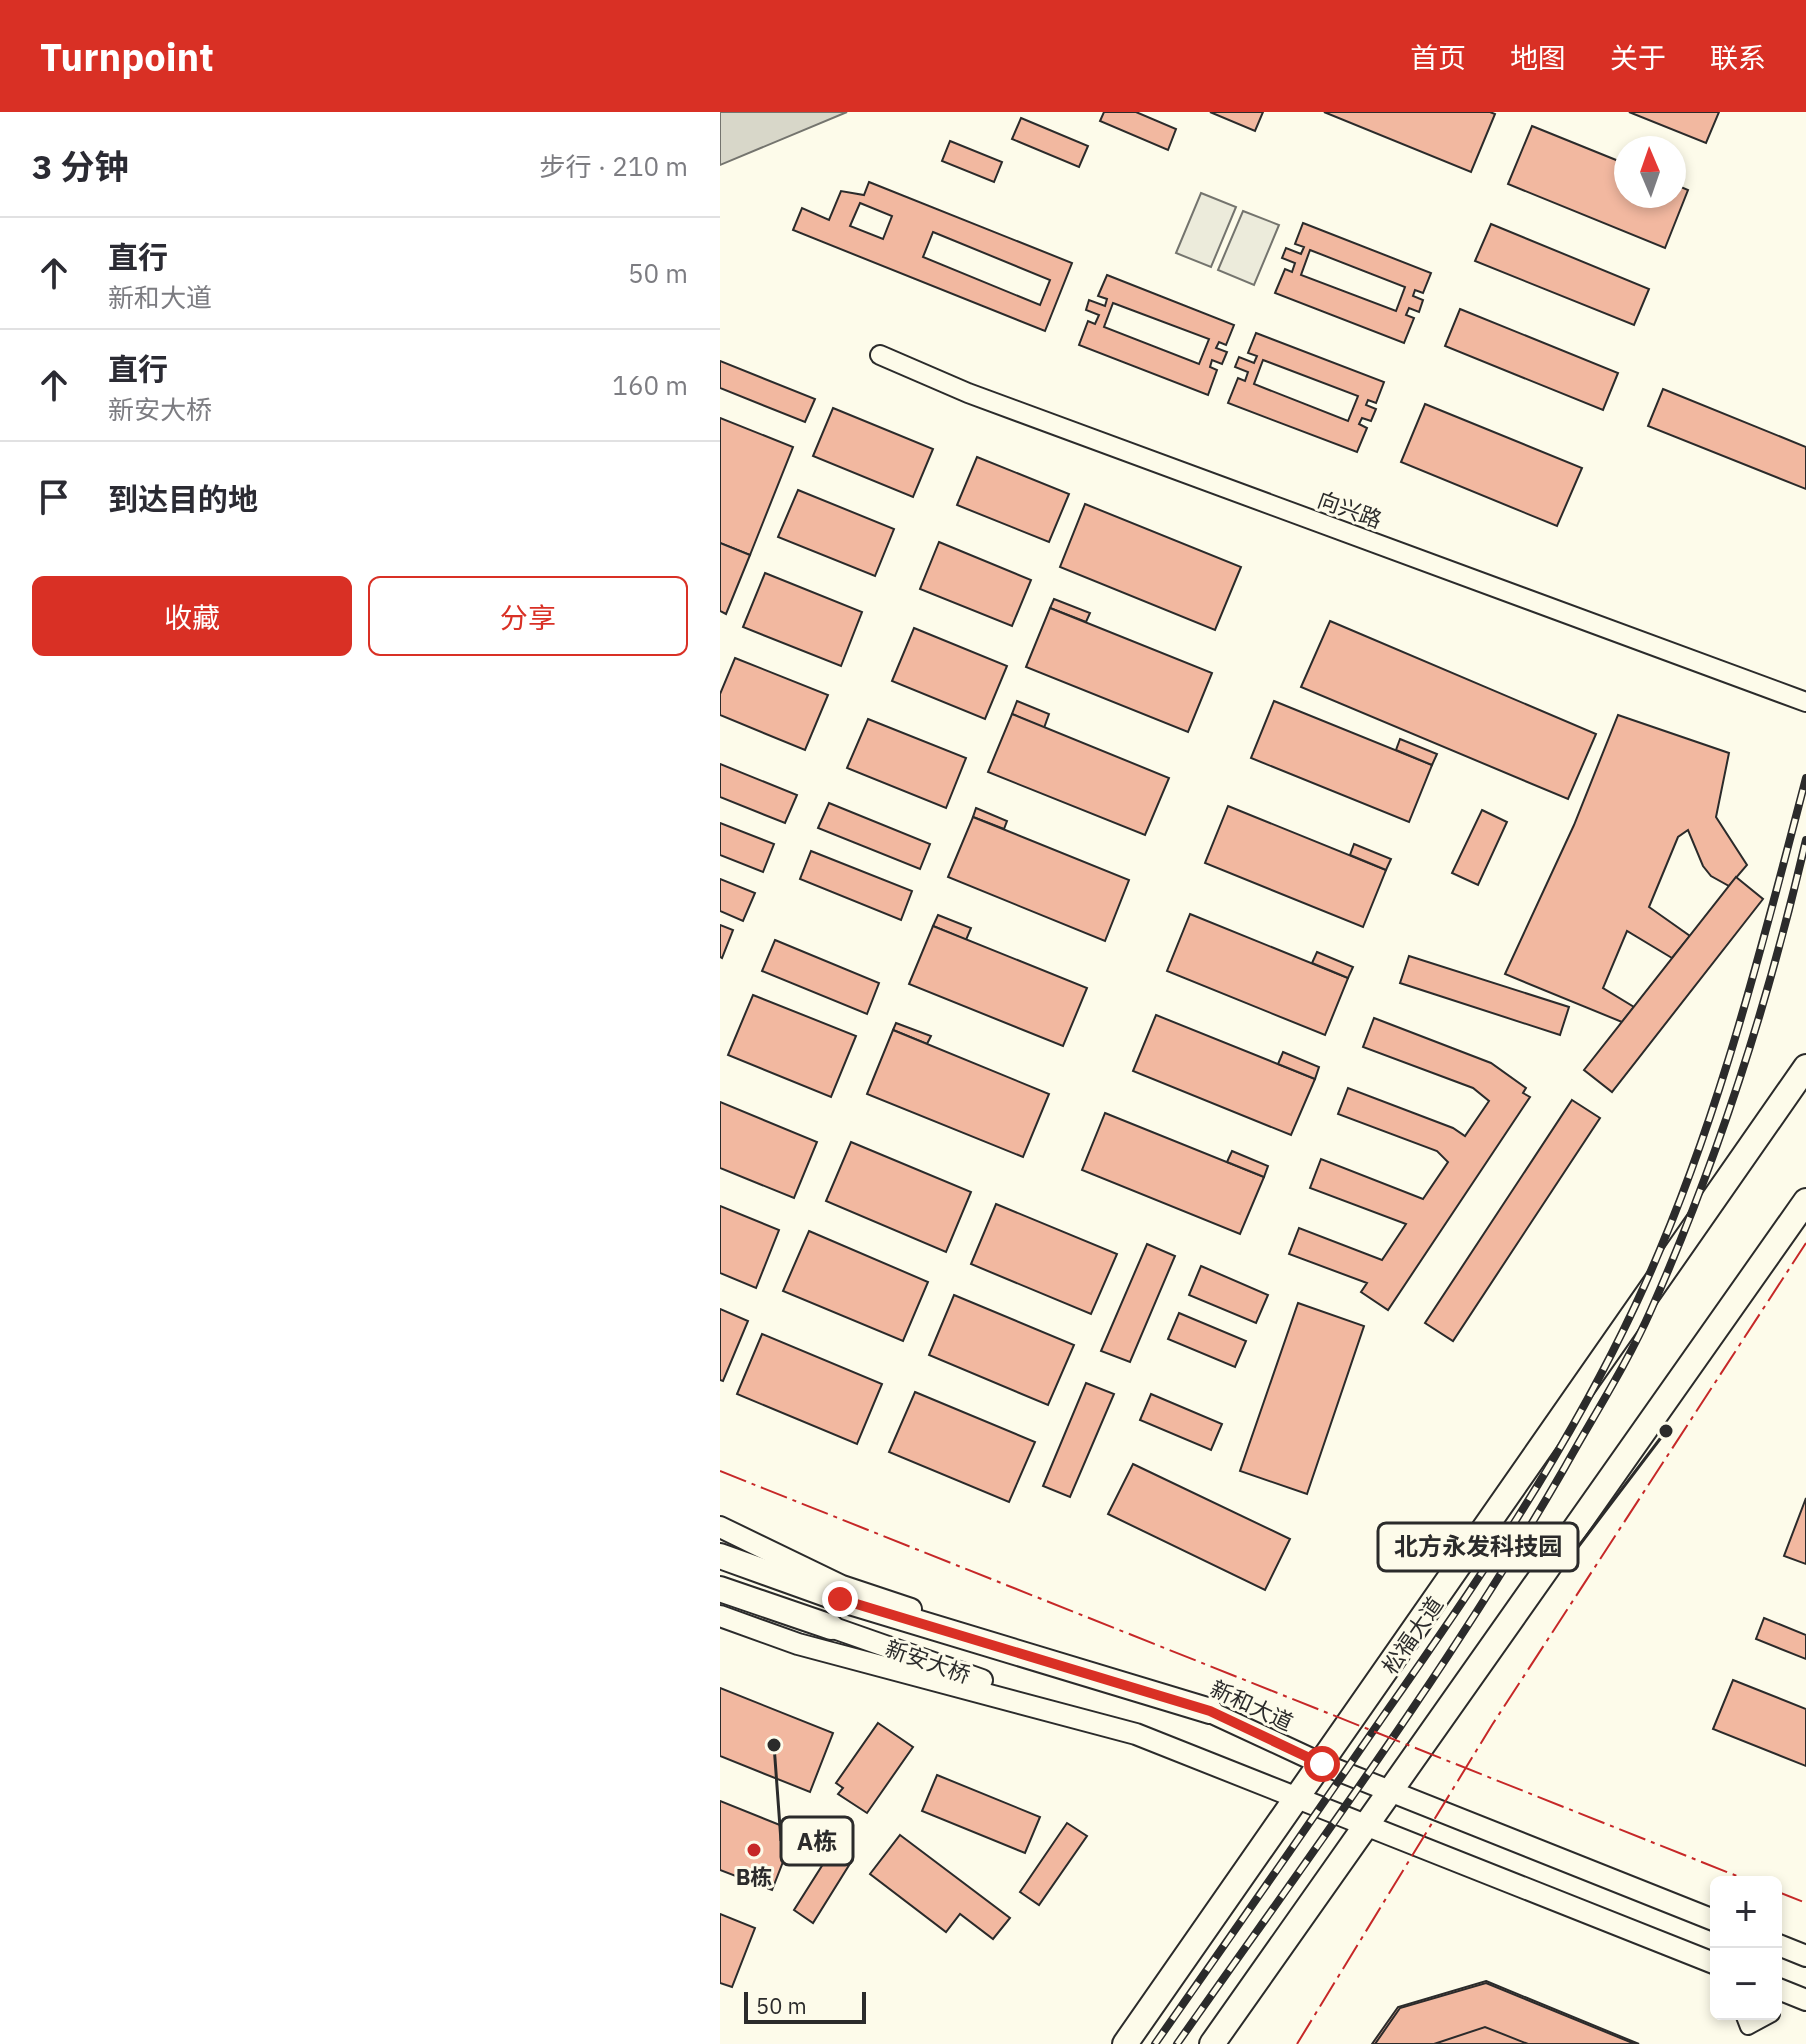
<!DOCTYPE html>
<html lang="zh">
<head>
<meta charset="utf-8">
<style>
  :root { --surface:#fff; --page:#f7f7f7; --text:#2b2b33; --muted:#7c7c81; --line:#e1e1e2; --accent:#d93025 }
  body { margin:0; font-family:"IBM Plex Sans","Noto Sans SC",sans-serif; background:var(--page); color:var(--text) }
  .controls { position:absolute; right:24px; bottom:24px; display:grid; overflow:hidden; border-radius:12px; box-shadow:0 4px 12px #0003 }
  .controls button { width:72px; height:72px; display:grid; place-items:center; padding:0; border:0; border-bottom:2px solid var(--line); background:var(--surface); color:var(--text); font:40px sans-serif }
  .compass { position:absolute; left:894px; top:24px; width:72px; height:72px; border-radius:50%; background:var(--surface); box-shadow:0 4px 12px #0003; rotate:358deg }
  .scale { position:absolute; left:24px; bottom:20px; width:122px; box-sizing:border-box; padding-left:8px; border:4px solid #2b2b2b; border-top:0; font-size:22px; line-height:28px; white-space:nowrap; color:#2b2b2b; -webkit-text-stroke:6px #fdfbea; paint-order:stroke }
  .stop { position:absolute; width:24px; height:24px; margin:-18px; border:6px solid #d93025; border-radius:50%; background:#fff }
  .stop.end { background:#d93025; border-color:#fff; box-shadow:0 2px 8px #0008 }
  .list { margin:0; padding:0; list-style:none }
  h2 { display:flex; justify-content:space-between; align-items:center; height:104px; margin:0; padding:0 32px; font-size:34px }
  h2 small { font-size:26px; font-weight:400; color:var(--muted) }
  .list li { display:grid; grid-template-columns:52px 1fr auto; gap:24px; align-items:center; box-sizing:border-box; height:112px; padding:0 32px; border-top:2px solid var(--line) }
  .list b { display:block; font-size:30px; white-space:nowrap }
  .list p { margin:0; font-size:26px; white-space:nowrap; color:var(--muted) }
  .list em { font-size:26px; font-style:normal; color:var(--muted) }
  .actions { display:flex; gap:16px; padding:24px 32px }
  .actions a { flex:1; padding:18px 0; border:2px solid var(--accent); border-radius:12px; text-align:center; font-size:28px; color:var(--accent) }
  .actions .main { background:var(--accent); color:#fff }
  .icon { flex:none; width:44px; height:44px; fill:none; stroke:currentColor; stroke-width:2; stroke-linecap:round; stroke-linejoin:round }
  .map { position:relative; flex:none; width:1086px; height:1932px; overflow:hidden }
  header { display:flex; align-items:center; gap:48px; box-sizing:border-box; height:112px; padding:0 40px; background:var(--accent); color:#fff }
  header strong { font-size:38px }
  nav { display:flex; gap:44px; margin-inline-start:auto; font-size:28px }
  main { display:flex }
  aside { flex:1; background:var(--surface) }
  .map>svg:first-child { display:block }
  .green { fill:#ecebdb; stroke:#74746e; stroke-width:2 }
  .water { fill:#d8d7c9; stroke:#74746e; stroke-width:2 }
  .building { fill:#f2b8a0; stroke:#2b2b2b; stroke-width:2; fill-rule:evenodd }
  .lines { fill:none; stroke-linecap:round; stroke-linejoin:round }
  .minor-casing { stroke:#2b2b2b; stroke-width:18 }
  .tertiary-casing { stroke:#2b2b2b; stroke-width:22 }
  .secondary-casing { stroke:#2b2b2b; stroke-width:24 }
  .primary-casing { stroke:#2b2b2b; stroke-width:28 }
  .minor { stroke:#fdfbea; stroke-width:14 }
  .tertiary { stroke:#fdfbea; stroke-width:18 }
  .secondary { stroke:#fdfbea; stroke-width:20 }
  .primary { stroke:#fdfbea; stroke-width:24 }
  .rail-casing { stroke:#2b2b2b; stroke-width:8 }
  .rail { stroke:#fdfbea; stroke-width:5; stroke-dasharray:15; stroke-linecap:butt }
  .power { stroke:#c62828; stroke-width:2; stroke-dasharray:28 6 4 6; stroke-linecap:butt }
  .route { stroke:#d93025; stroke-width:10 }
  .poi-dot { fill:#c62828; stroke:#fdfbea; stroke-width:3 }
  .labels { text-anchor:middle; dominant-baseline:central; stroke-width:6; stroke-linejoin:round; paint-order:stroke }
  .street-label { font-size:22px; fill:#2b2b2b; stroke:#fdfbea }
  .poi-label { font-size:22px; font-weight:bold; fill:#2b2b2b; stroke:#fdfbea }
  .leader { fill:none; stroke:#2b2b2b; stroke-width:3 }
  .callout-dot { fill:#2b2b2b; stroke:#fdfbea; stroke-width:3 }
  .callout { fill:#fdfbea; stroke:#2b2b2b; stroke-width:3 }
  .callout-label { font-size:24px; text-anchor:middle; font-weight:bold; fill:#2b2b2b }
</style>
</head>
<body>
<header>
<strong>Turnpoint</strong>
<nav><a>首页</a><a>地图</a><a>关于</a><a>联系</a></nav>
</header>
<main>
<aside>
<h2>3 分钟<small>步行 · 210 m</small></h2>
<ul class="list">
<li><svg class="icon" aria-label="ahead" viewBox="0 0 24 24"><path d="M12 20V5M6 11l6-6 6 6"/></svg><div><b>直行</b><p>新和大道</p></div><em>50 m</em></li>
<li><svg class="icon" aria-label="ahead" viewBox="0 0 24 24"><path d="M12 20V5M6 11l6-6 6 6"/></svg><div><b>直行</b><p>新安大桥</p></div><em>160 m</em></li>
<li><svg class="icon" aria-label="arrive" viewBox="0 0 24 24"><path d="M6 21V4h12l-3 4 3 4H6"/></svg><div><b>到达目的地</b></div></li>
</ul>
<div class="actions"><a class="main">收藏</a><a>分享</a></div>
</aside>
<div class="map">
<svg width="1086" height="1932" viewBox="0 0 1086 1932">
  <rect width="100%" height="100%" fill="#fdfbea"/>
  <!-- green -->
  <g class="green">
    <path d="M481,81L516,95L491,155L456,141Z"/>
    <path d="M523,99L559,113L534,173L498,158Z"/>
  </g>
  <!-- water -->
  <path class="water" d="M0,0H127L0,53Z"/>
  <!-- building -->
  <g class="building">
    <path d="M384,0H416L456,17L448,38L380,9Z"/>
    <path d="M490,0H543L535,19Z"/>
    <path d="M604,0H770L775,2L751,60Z"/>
    <path d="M909,0H999L986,31Z"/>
    <path d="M301,6L368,34L359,55L292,27Z"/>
    <path d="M812,14L906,52V84H954V72L968,78L945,136L788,72Z"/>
    <path d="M230,29L282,50L274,70L222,49Z"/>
    <path d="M149,70L352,151L325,219L73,118L82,96L109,108L121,79L144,83ZM140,91L172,104L163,127L130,114ZM213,120L330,168L320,193L203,145Z"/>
    <path d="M583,111L711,161L703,181L695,178L693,184L703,188L699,200L689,196L686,203L694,206L684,231L555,181L565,157L572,160L575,151L562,146L566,136L581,142L584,135L575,132ZM590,138L685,175L676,199L581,163Z"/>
    <path d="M771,112L929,177L914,213L755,149Z"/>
    <path d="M387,163L514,213L506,233L499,230L496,236L507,240L502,252L492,248L490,255L497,258L488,283L359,233L368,209L375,212L379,203L366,198L369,188L385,194L387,187L378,184ZM393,191L489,227L479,252L384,215Z"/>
    <path d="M740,197L898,261L883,298L725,234Z"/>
    <path d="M536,221L664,270L656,291L648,288L646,293L656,297L651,309L642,306L639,312L647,316L637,340L508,291L518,266L525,269L528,260L515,255L519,245L534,251L537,244L528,241ZM543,248L638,284L628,309L534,272Z"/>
    <path d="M0,249L95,287L85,310L0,276Z"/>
    <path d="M943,277L1086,335V377L928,314Z"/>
    <path d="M705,292L862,356L837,414L681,350Z"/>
    <path d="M113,296L213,337L193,385L93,344Z"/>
    <path d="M0,306L73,335L30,443L0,431Z"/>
    <path d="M257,345L349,382L329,430L237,393Z"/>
    <path d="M78,378L174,417L155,464L58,425Z"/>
    <path d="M365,392L521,455L495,518L340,455Z"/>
    <path d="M219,430L311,468L292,514L200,477Z"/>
    <path d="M0,431L30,443L6,502L0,499Z"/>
    <path d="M45,461L142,500L121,554L23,515Z"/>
    <path d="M334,487L370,501L366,510L330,496Z"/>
    <path d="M330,496L492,561L468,620L306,555Z"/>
    <path d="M610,509L876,622L848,687L581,575Z"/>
    <path d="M194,516L287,554L265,607L172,569Z"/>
    <path d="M15,546L108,583L85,638L0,603V582Z"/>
    <path d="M297,589L329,602L324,616L292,602Z"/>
    <path d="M554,589L712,653L689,710L531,646Z"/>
    <path d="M292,602L449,666L425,723L268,660Z"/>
    <path d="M898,603L1009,641L996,705L1027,753L1009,774L991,764L983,754L968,718L958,725L929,795L970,824L952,846L907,819L883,876L914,895L902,910L785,862L854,713Z"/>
    <path d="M148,607L246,646L226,696L127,656Z"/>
    <path d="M680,627L717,642L712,653L676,638Z"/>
    <path d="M0,652L77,683L65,711L0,685Z"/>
    <path d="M109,691L210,732L200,757L98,716Z"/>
    <path d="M508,694L666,758L643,815L485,751Z"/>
    <path d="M256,696L287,709L284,717L253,705Z"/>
    <path d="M762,698L787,710L758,773L732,761Z"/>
    <path d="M253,705L409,768L385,829L228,765Z"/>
    <path d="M0,711L54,732L43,760L0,743Z"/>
    <path d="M634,732L671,747L666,758L630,743Z"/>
    <path d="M91,739L192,779L181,808L80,767Z"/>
    <path d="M1016,765L1043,787L892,980L864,958Z"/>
    <path d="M0,767L35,781L23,809L0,799Z"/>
    <path d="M470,802L628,866L605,923L447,859Z"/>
    <path d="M218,803L251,816L246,828L213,814Z"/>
    <path d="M0,813L13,818L2,846L0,845Z"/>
    <path d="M213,814L367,876L343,934L189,872Z"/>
    <path d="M55,828L159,871L147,902L42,859Z"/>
    <path d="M597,840L633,855L628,866L592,851Z"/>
    <path d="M689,844L849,895L840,923L680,871Z"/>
    <path d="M33,883L136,924L111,985L8,943Z"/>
    <path d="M436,903L595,967L571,1023L413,959Z"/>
    <path d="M654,906L771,951L806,976L803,981L810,985L668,1198L641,1180L647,1171L569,1142L579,1116L662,1148L686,1112L590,1076L601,1047L703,1087L728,1050L717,1039L618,1002L628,976L733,1016L745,1024L769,989L753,976L643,935Z"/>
    <path d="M176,911L211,924L207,932L173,918Z"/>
    <path d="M173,918L329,982L303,1045L147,982Z"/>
    <path d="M563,940L599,955L595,967L558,952Z"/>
    <path d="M852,988L880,1006L733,1229L705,1211Z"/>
    <path d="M0,990L97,1030L74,1086L0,1056Z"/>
    <path d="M385,1001L544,1065L520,1122L362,1058Z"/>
    <path d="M131,1030L251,1080L226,1140L106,1089Z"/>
    <path d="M512,1039L548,1054L544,1065L507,1050Z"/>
    <path d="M276,1092L397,1142L371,1202L251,1152Z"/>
    <path d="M0,1094L59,1118L36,1176L0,1161Z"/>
    <path d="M89,1119L208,1170L183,1229L63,1179Z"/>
    <path d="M427,1132L455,1144L410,1250L381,1239Z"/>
    <path d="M481,1154L548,1183L536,1211L469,1183Z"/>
    <path d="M234,1183L354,1233L328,1293L209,1243Z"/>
    <path d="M578,1191L644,1214L587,1382L520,1359Z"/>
    <path d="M0,1197L28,1209L3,1269L0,1268Z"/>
    <path d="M459,1201L526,1229L515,1255L448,1227Z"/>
    <path d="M42,1222L162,1272L137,1332L17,1282Z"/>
    <path d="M366,1271L394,1282L350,1385L323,1374Z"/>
    <path d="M195,1280L315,1330L289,1390L169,1340Z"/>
    <path d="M431,1282L502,1312L491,1338L420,1308Z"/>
    <path d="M413,1352L570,1427L545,1478L388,1402Z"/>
    <path d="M1086,1386V1452L1064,1444Z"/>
    <path d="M1044,1506L1086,1523V1547L1036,1527Z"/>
    <path d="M1013,1568L1086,1597V1654L993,1617Z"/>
    <path d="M0,1576L113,1621L90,1680L0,1644Z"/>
    <path d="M158,1611L193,1635L147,1701L118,1682L123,1676L116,1671Z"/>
    <path d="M217,1663L320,1705L305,1741L202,1699Z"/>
    <path d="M0,1689L75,1719L52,1778L0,1758Z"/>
    <path d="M347,1711L367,1724L319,1793L300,1780Z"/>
    <path d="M180,1723L290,1806L273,1827L240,1802L226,1820L150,1762Z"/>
    <path d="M112,1738L131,1750L93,1811L74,1798Z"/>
    <path d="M0,1802L35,1816L12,1875L0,1871Z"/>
    <path d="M766,1869L919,1932H652L678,1895Z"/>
    <path d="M766,1871L915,1932H808L765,1915L714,1932H655L680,1896Z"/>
  </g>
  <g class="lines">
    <!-- minor casing -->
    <g class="minor-casing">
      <path id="minor" d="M1023,1902L1028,1915L1052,1902"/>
    </g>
    <!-- tertiary casing -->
    <g class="tertiary-casing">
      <path id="tertiary" d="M160,243L248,281L1086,590"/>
    </g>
    <!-- secondary casing -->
    <g class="secondary-casing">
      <g id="secondary">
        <path d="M0,1415L122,1474L191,1497"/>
        <path d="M0,1504L78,1532L416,1622L996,1852"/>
        <path d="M111,1515L262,1568"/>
        <path d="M475,1593L602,1652L996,1809"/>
        <path d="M1056,1832L1086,1844"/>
        <path d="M1056,1876L1086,1888"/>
      </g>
    </g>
    <!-- primary casing -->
    <g class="primary-casing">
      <g id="primary">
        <path d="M0,1444L120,1487L490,1599"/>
        <path d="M0,1477L111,1515"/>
        <path d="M405,1932L1086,955"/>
        <path d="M492,1932L1086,1089"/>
      </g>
    </g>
    <!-- minor -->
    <use href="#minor" class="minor"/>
    <!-- tertiary -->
    <use href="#tertiary" class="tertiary"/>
    <!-- secondary -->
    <use href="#secondary" class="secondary"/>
    <!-- primary -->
    <use href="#primary" class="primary"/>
    <!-- rail casing -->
    <g class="rail-casing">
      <g id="rail">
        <path d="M435,1932C511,1824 587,1715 662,1606C755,1474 846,1341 915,1194C994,1026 1039,846 1086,666"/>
        <path d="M457,1932C590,1743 730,1555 845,1355C874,1303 907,1252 931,1198C998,1047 1049,888 1086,728"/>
      </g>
    </g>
    <!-- rail -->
    <use href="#rail" class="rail"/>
    <!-- power -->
    <g class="power">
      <path d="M0,1359L1032,1770"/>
      <path d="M1056,1779L1086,1791"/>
      <path d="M577,1932L772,1613L1086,1131"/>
    </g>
  </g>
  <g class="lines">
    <!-- route -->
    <path class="route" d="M120,1487L490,1599L602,1652"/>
  </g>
  <!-- markers -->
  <circle class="poi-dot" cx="34" cy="1738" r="8"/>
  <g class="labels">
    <!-- street labels -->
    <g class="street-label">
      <text transform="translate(630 397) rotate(20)">向兴路</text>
      <text transform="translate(692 1523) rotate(-55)">松福大道</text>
      <text transform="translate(208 1549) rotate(19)">新安大桥</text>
      <text transform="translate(532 1593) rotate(25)">新和大道</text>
    </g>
    <!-- poi labels -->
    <g class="poi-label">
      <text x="34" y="1764">B栋</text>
    </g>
  </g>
  <!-- callouts -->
  <path class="leader" d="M946 1319L858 1435M54 1633L61 1729"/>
  <g class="callout-dot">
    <circle cx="946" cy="1319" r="8"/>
    <circle cx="54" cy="1633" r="8"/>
  </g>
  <g class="callout">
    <rect x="658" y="1411" width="200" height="48" rx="8"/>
    <rect x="61" y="1705" width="72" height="48" rx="8"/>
  </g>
  <g class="callout-label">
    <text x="758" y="1443">北方永发科技园</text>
    <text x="97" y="1738">A栋</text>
  </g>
</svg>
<div class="controls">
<button>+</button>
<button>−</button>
</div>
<svg class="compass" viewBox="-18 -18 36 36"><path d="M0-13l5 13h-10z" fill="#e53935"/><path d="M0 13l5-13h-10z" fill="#7c7c81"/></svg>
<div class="scale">50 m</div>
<div class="stop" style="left:602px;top:1652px"></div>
<div class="stop end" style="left:120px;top:1487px"></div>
</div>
</main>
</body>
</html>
